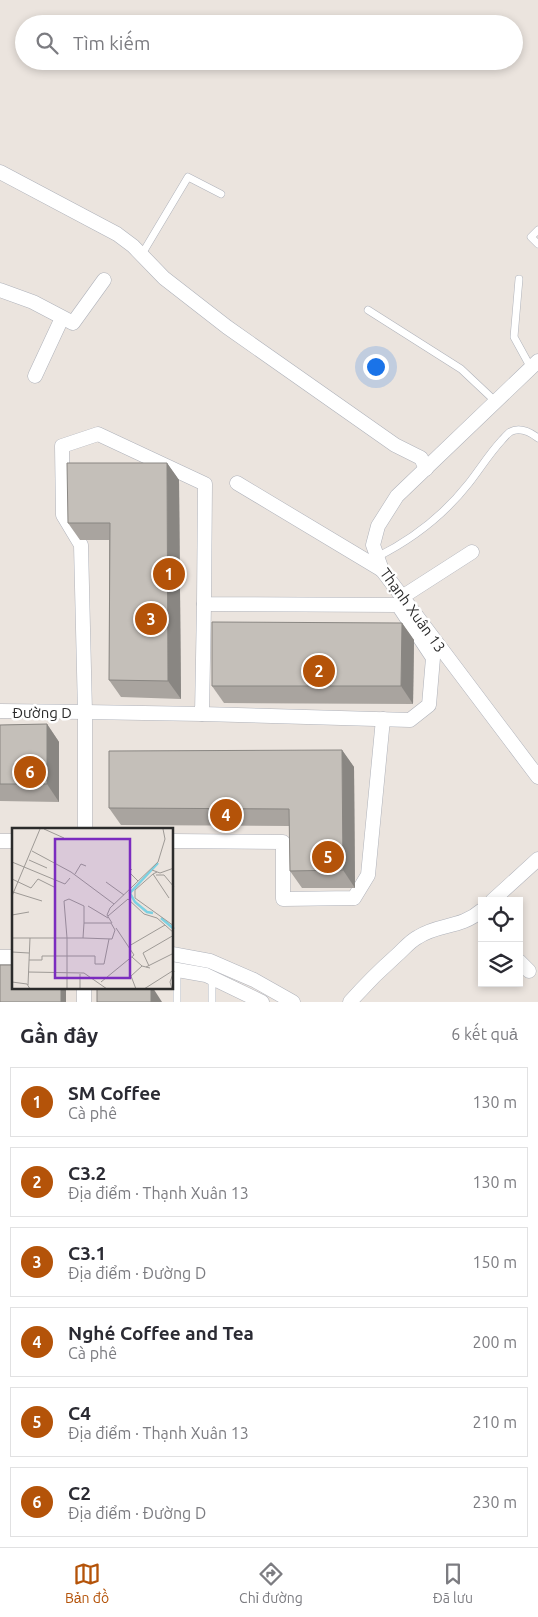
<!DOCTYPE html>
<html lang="vi">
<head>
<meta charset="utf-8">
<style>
  :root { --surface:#fff; --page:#f2f2f3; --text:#2b2b33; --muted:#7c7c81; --line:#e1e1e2; --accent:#b45309 }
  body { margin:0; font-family:Ubuntu,sans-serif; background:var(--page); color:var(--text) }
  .controls { position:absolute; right:15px; bottom:15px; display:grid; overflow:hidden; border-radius:0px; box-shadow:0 2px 8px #0003 }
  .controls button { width:45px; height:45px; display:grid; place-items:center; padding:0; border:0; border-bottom:1px solid var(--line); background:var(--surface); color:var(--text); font:25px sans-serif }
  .you { position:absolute; left:375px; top:366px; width:18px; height:18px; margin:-12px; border:4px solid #fff; border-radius:50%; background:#1a73e8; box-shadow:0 0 0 8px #1a73e833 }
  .badge { display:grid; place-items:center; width:32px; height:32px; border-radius:50%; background:var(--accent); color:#fff; font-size:16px; font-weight:700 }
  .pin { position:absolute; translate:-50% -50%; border:2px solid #fff; box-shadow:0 1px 5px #0006 }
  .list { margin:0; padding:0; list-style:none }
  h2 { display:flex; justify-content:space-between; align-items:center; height:65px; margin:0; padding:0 20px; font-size:21px }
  h2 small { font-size:16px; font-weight:400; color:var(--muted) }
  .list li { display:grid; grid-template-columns:32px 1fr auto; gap:15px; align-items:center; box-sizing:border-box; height:70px; margin:0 10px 10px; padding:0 10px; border:1px solid var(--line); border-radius:0px }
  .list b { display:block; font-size:19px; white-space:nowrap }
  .list p { margin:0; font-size:16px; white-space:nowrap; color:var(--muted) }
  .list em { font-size:16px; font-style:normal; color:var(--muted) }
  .icon { flex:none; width:28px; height:28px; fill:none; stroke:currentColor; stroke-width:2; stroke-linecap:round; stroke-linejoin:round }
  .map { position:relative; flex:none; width:538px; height:1002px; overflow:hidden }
  .search { position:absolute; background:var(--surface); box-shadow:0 2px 8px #0003; left:15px; right:15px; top:15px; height:55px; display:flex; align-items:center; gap:12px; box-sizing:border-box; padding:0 18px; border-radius:28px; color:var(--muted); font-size:19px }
  .sheet { height:545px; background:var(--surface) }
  nav { display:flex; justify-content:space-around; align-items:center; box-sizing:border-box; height:70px; border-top:1px solid var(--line); background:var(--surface); font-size:14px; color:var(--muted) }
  nav a { display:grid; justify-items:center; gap:2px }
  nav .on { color:var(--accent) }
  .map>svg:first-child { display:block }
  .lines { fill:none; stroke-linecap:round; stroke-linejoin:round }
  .service-casing { stroke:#afb2ba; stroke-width:8 }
  .minor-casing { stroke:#afb2ba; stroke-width:15 }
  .service { stroke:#fff; stroke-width:7 }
  .minor { stroke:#fff; stroke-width:14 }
  .wall { fill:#a9a49f }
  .shaded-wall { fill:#898682 }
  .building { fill:#c4bfb9; stroke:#898682 }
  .labels { text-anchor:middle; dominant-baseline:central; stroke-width:5; stroke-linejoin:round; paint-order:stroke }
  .street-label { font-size:15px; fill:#2b2b2b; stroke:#fff }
  .inset-river { fill:none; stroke:#7cd1e2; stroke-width:2.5 }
  .inset-road { fill:none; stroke:#9e9a96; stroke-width:1 }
  .view { fill:#7b2cbf; fill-opacity:0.15; stroke:#7b2cbf; stroke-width:2.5 }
  .inset-edge { fill:none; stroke:#2b2b2b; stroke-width:2.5 }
</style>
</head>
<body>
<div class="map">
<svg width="538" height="1002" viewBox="0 0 538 1002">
  <rect width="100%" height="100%" fill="#ebe4de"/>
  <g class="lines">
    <!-- service casing -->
    <g class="service-casing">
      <g id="service">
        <path d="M538,230L531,237L538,244"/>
        <path d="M142,254L188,177L221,194"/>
        <path d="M519,279L514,337L531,368"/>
        <path d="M368,310L461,369L495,401"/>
        <path d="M377,557C413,539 444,515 469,483C480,469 489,454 502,440C504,438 507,434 510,432C519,427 530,432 538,438"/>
        <path d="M212,978V1002"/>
        <path d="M177,1002V970"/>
      </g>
    </g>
    <!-- minor casing -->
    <g class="minor-casing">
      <g id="minor">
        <path d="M0,172L117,234L133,246L164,278L227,327L395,445L421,458L426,469"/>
        <path d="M0,290L33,302L73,323L104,280"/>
        <path d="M538,361L397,496L378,526L373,545L382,570L538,777"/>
        <path d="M35,376L62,318"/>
        <path d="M237,483L382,570"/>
        <path d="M402,597L472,552"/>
        <path d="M0,711L85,712L81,545L63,515L62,446L98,434L205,484L204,604L398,605L433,658L429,705L410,720L202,714"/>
        <path d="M85,829V712L202,714L204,604"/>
        <path d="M0,841H14"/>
        <path d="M172,841L283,842V899L354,898L368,875L383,719"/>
        <path d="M492,901L538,859"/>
        <path d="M172,954L210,961L254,980L293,1002"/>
        <path d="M0,957H14"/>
        <path d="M519,961L529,971"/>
        <path d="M172,969L206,975L262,1002"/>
        <path d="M84,988V1002"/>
        <path d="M350,1002C365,985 380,970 397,955C404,949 410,941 418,937C440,923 460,929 482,910"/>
      </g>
    </g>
    <!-- service -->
    <use href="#service" class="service"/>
    <!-- minor -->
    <use href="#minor" class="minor"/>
  </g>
  <!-- wall -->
  <g class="wall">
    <path d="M167,463L179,480L181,699L121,697L109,680V540H80L68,523Z"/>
    <path d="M402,623L414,640L413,704L224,703L212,686Z"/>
    <path d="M47,724L59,742V802L0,801V725Z"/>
    <path d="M342,750L354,767L355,888H302L290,871L289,826L121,825L109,808Z"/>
  </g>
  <!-- shaded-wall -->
  <g class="shaded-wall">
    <path d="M167,463L179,480L181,699L168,681Z"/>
    <path d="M402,623L414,640L413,704L401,686Z"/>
    <path d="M47,724L59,742V802L47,784Z"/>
    <path d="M342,750L354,767L355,888L343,870Z"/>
    <rect x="61" y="988" width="5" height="14"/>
    <path d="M151,988H153L162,1002H151Z"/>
  </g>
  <!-- building -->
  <g class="building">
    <path d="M67,463H167L168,681L109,680L110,523H68Z"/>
    <path d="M212,622L402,623L401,686H212Z"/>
    <path d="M47,724V784H0V725Z"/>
    <path d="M342,750L343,870L290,871L289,809L109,808V751Z"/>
    <path d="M0,965H14V988H61V1002H0Z"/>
    <rect x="97" y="988" width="54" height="14"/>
  </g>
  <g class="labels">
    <!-- street labels -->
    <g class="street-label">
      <text transform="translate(413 610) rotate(54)">Thạnh Xuân 13</text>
      <text x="42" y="712">Đường D</text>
    </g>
  </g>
  <!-- overview -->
  <g transform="translate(12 828)">
    <rect width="161" height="161" fill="#ebe4de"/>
    <path class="inset-river" d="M141,85L135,84L123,74L118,65L146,35M149,90L162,101"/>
    <path class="inset-road" d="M32,1L52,10M20,23L59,44L102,76M17,32L35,40M0,34L53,56L58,50M120,41L117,44L126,53M140,42L148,45L162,40M145,44L141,46L157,70M63,46L69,36L74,38M141,46L123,62V70L162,98M144,47H152L162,59M0,51L19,60L26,51L42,59M94,54L112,67M1,64L30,73M0,68L28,1M76,78L96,90M0,87L17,84M96,88L116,71L132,86L145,90L162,105M100,95L95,87L98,80L146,34L153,11L151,1M0,110H55L52,73L57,71L72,78V95H99L103,102L100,111L71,110M117,118L153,97M0,124L17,125M120,129L130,138L138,140M17,132H30V128H83V136H92L97,111M137,138L131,125L162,107M134,139L162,125M16,144L72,145L95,161M0,154L15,156L18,161M89,154L122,127L104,100M16,157L18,110M55,161V110H71L72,95M68,161V146M124,161L119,148L130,138M132,161L162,142M160,161L158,154L162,143"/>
    <path class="view" d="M43,11H118V150H43Z"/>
    <rect width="161" height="161" class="inset-edge"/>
  </g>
</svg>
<div class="controls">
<button><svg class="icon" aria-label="locate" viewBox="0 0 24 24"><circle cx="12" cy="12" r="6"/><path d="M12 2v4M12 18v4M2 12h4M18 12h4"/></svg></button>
<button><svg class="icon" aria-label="layers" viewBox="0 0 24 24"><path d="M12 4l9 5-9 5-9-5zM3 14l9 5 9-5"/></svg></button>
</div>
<div class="you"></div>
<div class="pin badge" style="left:169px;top:574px">1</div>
<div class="pin badge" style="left:319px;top:671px">2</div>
<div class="pin badge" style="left:151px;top:619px">3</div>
<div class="pin badge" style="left:226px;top:815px">4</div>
<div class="pin badge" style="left:328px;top:857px">5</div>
<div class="pin badge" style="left:30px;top:772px">6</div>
<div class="search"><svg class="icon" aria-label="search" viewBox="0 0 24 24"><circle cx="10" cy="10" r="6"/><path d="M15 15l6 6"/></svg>Tìm kiếm</div>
</div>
<section class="sheet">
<h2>Gần đây<small>6 kết quả</small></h2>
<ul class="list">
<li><span class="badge">1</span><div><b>SM Coffee</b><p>Cà phê</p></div><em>130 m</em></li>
<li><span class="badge">2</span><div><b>C3.2</b><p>Địa điểm · Thạnh Xuân 13</p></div><em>130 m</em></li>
<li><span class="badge">3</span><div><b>С3.1</b><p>Địa điểm · Đường D</p></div><em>150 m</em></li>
<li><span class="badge">4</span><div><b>Nghé Coffee and Tea</b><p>Cà phê</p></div><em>200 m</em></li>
<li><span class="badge">5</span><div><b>C4</b><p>Địa điểm · Thạnh Xuân 13</p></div><em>210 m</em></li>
<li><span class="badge">6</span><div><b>С2</b><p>Địa điểm · Đường D</p></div><em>230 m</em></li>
</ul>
</section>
<nav>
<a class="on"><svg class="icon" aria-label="map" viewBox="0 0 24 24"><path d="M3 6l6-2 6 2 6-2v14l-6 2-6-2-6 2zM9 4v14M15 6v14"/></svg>Bản đồ</a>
<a><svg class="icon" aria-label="directions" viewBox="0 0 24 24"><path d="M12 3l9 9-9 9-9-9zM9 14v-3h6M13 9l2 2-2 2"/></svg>Chỉ đường</a>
<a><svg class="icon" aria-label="saved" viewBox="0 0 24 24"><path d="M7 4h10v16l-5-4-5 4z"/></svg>Đã lưu</a>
</nav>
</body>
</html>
